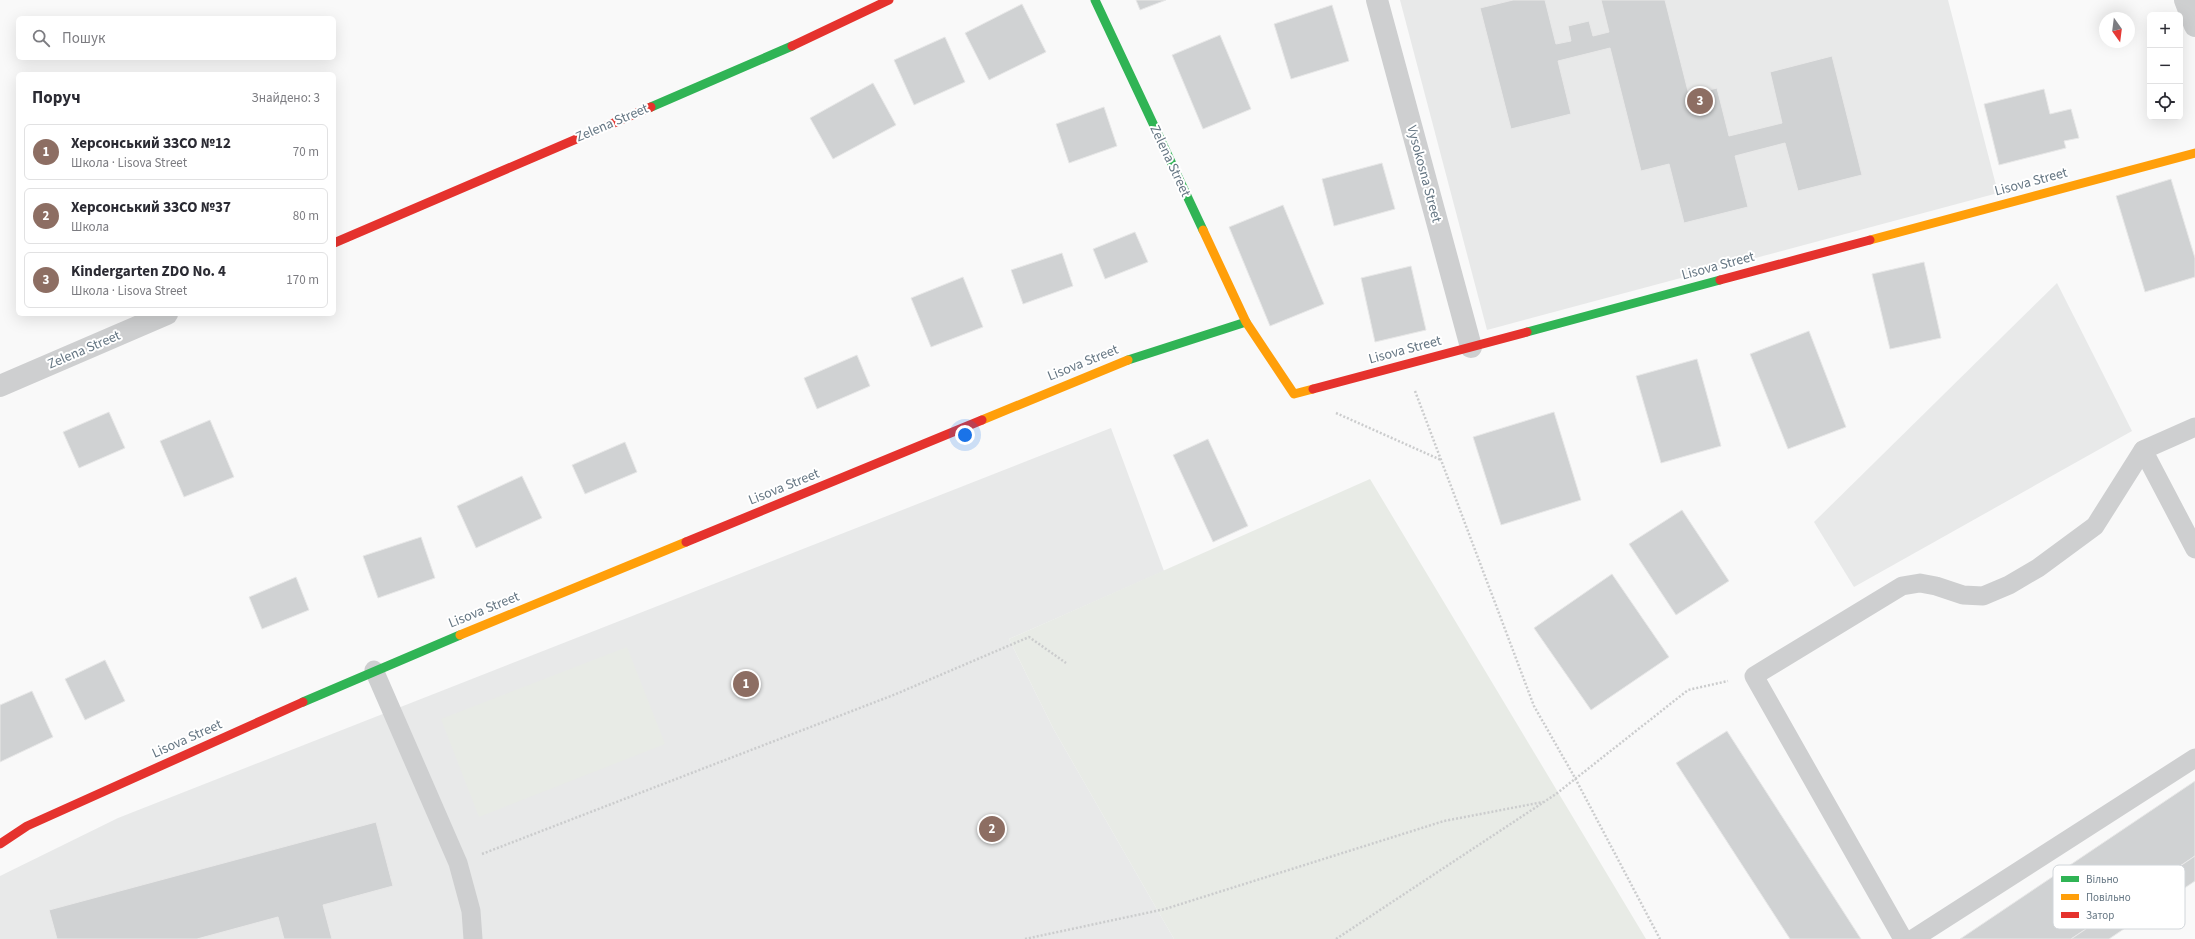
<!DOCTYPE html>
<html lang="uk">
<head>
<meta charset="utf-8">
<style>
  :root { --surface:#fff; --page:#f2f2f3; --text:#2b2b33; --muted:#7c7c81; --line:#e1e1e2; --accent:#5c6169 }
  body { margin:0; font-family:"Source Sans 3",sans-serif; background:var(--page); color:var(--text) }
  .controls { position:absolute; right:12px; top:12px; display:grid; overflow:hidden; border-radius:6px; box-shadow:0 4px 16px #0002 }
  .controls button { width:36px; height:36px; display:grid; place-items:center; padding:0; border:0; border-bottom:1px solid var(--line); background:var(--surface); color:var(--text); font:20px sans-serif }
  .compass { position:absolute; left:2099px; top:12px; width:36px; height:36px; border-radius:50%; background:var(--surface); box-shadow:0 4px 16px #0002; rotate:166deg }
  .you { position:absolute; left:965px; top:435px; width:14px; height:14px; margin:-10px; border:3px solid #fff; border-radius:50%; background:#1a73e8; box-shadow:0 0 0 6px #1a73e833 }
  .badge { display:grid; place-items:center; width:26px; height:26px; border-radius:50%; background:var(--accent); color:#fff; font-size:13px; font-weight:700 }
  .pin { position:absolute; translate:-50% -50%; border:2px solid #fff; box-shadow:0 1px 4px #0006 }
  .list { margin:0; padding:0; list-style:none }
  h2 { display:flex; justify-content:space-between; align-items:center; height:52px; margin:0; padding:0 16px; font-size:17px }
  h2 small { font-size:13px; font-weight:400; color:var(--muted) }
  .list li { display:grid; grid-template-columns:26px 1fr auto; gap:12px; align-items:center; box-sizing:border-box; height:56px; margin:0 8px 8px; padding:0 8px; border:1px solid var(--line); border-radius:6px }
  .list b { display:block; font-size:15px; white-space:nowrap }
  .list p { margin:0; font-size:13px; white-space:nowrap; color:var(--muted) }
  .list em { font-size:13px; font-style:normal; color:var(--muted) }
  .icon { flex:none; width:22px; height:22px; fill:none; stroke:currentColor; stroke-width:2; stroke-linecap:round; stroke-linejoin:round }
  .map { position:relative; flex:none; width:2195px; height:939px; overflow:hidden }
  .search { position:absolute; background:var(--surface); box-shadow:0 4px 16px #0002; left:16px; top:16px; width:320px; height:44px; display:flex; align-items:center; gap:10px; box-sizing:border-box; padding:0 14px; border-radius:6px; color:var(--muted); font-size:15px }
  .panel { position:absolute; background:var(--surface); box-shadow:0 4px 16px #0002; left:16px; top:72px; width:320px; height:244px; border-radius:6px }
  .map>svg:first-child { display:block }
  .built { fill:#e8e9e9 }
  .green { fill:#e8ebe6 }
  .building { fill:#d0d2d3; stroke:#e8e8e8 }
  .lines { fill:none; stroke-linecap:round; stroke-linejoin:round }
  .path { stroke:#cbcccd; stroke-width:2.5; stroke-dasharray:2 2; stroke-linecap:butt }
  .lane { stroke:#cecfd0; stroke-width:19 }
  .street { stroke:#cecfd0; stroke-width:22 }
  .fast { stroke:#30b455; stroke-width:9 }
  .slow { stroke:#ff9f0a; stroke-width:9 }
  .jam { stroke:#e5322d; stroke-width:9 }
  .labels { text-anchor:middle; dominant-baseline:central; stroke-width:4; stroke-linejoin:round; paint-order:stroke }
  .street-label { font-size:14px; fill:#657683; stroke:#fff }
  .key { fill:#fff; stroke:#d1d6da; stroke-width:1 }
  .key-label { font-size:11px; fill:#657683 }
</style>
</head>
<body>
<div class="map">
<svg width="2195" height="939" viewBox="0 0 2195 939">
  <rect width="100%" height="100%" fill="#f9f9f9"/>
  <!-- built -->
  <g class="built">
    <path d="M1400,0H1948L1998,193L1487,330Z"/>
    <path d="M2057,283L2132,431L1854,587L1814,522Z"/>
    <path d="M1111,428L1164,571L1009,639L1053,728L1174,939H0V876L118,818Z"/>
  </g>
  <!-- green -->
  <g class="green">
    <path d="M1370,479L1646,939H1174L1053,728L1009,639Z"/>
    <path d="M627,647L665,744L479,817L441,719Z"/>
  </g>
  <!-- building -->
  <g class="building">
    <path d="M1136,0H1166L1140,10Z"/>
    <path d="M1513,0H1545L1556,44L1571,41L1568,26L1589,21L1593,36L1609,32L1601,0H1665L1689,95L1717,88L1729,136L1782,123L1770,72L1832,56L1862,175L1798,191L1785,143L1735,156L1748,207L1684,223L1669,164L1641,171L1610,48L1558,61L1571,114L1511,129L1480,8Z"/>
    <path d="M1022,4L1046,52L989,80L965,33Z"/>
    <path d="M1332,5L1349,61L1291,79L1274,24Z"/>
    <path d="M1220,35L1251,109L1203,129L1172,55Z"/>
    <path d="M945,37L965,82L914,105L894,60Z"/>
    <path d="M873,83L896,125L833,159L810,118Z"/>
    <path d="M2044,89L2050,114L2071,109L2079,138L2064,141L2066,148L1999,165L1984,104Z"/>
    <path d="M1104,107L1117,146L1069,163L1056,124Z"/>
    <path d="M1382,163L1395,209L1334,226L1322,179Z"/>
    <path d="M2171,179L2195,258V277L2145,292L2116,196Z"/>
    <path d="M1283,205L1324,304L1270,326L1229,227Z"/>
    <path d="M1135,232L1148,262L1105,279L1093,249Z"/>
    <path d="M1062,253L1073,286L1023,304L1011,270Z"/>
    <path d="M1924,262L1941,338L1890,349L1872,274Z"/>
    <path d="M1411,266L1426,330L1375,342L1361,278Z"/>
    <path d="M963,277L983,327L931,347L911,298Z"/>
    <path d="M1809,331L1846,427L1788,449L1750,354Z"/>
    <path d="M857,355L870,386L817,409L804,378Z"/>
    <path d="M1697,359L1721,446L1661,463L1636,376Z"/>
    <path d="M109,412L125,448L79,468L63,432Z"/>
    <path d="M1554,412L1581,500L1501,525L1473,437Z"/>
    <path d="M210,420L234,477L184,497L160,441Z"/>
    <path d="M1208,439L1248,526L1213,542L1173,455Z"/>
    <path d="M625,442L637,472L585,494L572,465Z"/>
    <path d="M522,476L542,518L476,548L457,506Z"/>
    <path d="M1682,510L1729,581L1676,615L1629,544Z"/>
    <path d="M421,537L435,578L378,598L363,556Z"/>
    <path d="M1612,574L1669,657L1591,710L1534,628Z"/>
    <path d="M296,577L309,610L262,629L249,597Z"/>
    <path d="M105,660L125,701L85,720L65,679Z"/>
    <path d="M32,691L53,737L0,762V705Z"/>
    <path d="M1727,731L1861,939H1790L1676,763Z"/>
    <path d="M2195,781V856L2071,939H1960Z"/>
    <path d="M376,822L393,886L323,905L332,939H284L278,917L197,939H57L49,910Z"/>
    <path d="M2195,856V881L2109,939H2071Z"/>
  </g>
  <g class="lines">
    <!-- path -->
    <g class="path">
      <path d="M1415,391L1534,706L1575,778L1660,939"/>
      <path d="M1336,413L1441,460"/>
      <path d="M482,854L896,694L1029,637L1066,663"/>
      <path d="M1025,939L1165,909L1444,821L1543,802"/>
      <path d="M1336,939L1556,794L1688,690L1728,681"/>
    </g>
    <!-- lane -->
    <g class="lane">
      <path d="M2195,427L2143,450L2195,549"/>
      <path d="M374,670L458,863L471,911L473,939"/>
      <path d="M1903,939L1754,676L1902,586L1920,583L1936,586L1963,595L1983,596L2009,585L2038,568L2095,526L2143,450"/>
      <path d="M1913,939L2195,758"/>
    </g>
    <!-- street -->
    <g class="street">
      <path d="M1377,0L1471,347"/>
      <path d="M2185,0L2195,26"/>
      <path d="M0,386L167,314"/>
    </g>
    <!-- fast -->
    <g class="fast">
      <path d="M1095,0L1203,230"/>
      <path d="M651,107L792,46"/>
      <path d="M1527,332L1720,280"/>
      <path d="M1128,360L1246,322"/>
      <path d="M303,702L460,635"/>
    </g>
    <!-- slow -->
    <g class="slow">
      <path d="M1203,230L1246,322L1294,394L1313,389"/>
      <path d="M1870,240L2195,153"/>
      <path d="M982,420L1128,360"/>
      <path d="M460,635L686,542"/>
    </g>
    <!-- jam -->
    <g class="jam">
      <path d="M792,46L889,0"/>
      <path d="M334,243L651,107"/>
      <path d="M1720,280L1870,240"/>
      <path d="M1313,389L1527,332"/>
      <path d="M686,542L982,420"/>
      <path d="M0,844L27,826L303,702"/>
    </g>
  </g>
  <g class="labels">
    <!-- street labels -->
    <g class="street-label">
      <text transform="translate(612 123) rotate(-23)">Zelena Street</text>
      <text transform="translate(1170 161) rotate(65)">Zelena Street</text>
      <text transform="translate(1424 174) rotate(75)">Vysokosna Street</text>
      <text transform="translate(2031 182) rotate(-15)">Lisova Street</text>
      <text transform="translate(1718 266) rotate(-15)">Lisova Street</text>
      <text transform="translate(84 350) rotate(-23)">Zelena Street</text>
      <text transform="translate(1405 350) rotate(-15)">Lisova Street</text>
      <text transform="translate(1083 363) rotate(-22)">Lisova Street</text>
      <text transform="translate(784 487) rotate(-22)">Lisova Street</text>
      <text transform="translate(484 610) rotate(-22)">Lisova Street</text>
      <text transform="translate(187 739) rotate(-24)">Lisova Street</text>
    </g>
  </g>
  <!-- legend -->
  <rect x="2053" y="865" width="132" height="64" rx="6" class="key"/>
  <rect x="2061" y="876" width="18" height="6" fill="#30b455"/>
  <rect x="2061" y="894" width="18" height="6" fill="#ff9f0a"/>
  <rect x="2061" y="912" width="18" height="6" fill="#e5322d"/>
  <g class="key-label">
    <text x="2086" y="883">Вільно</text>
    <text x="2086" y="901">Повільно</text>
    <text x="2086" y="919">Затор</text>
  </g>
</svg>
<div class="controls">
<button>+</button>
<button>−</button>
<button><svg class="icon" aria-label="locate" viewBox="0 0 24 24"><circle cx="12" cy="12" r="6"/><path d="M12 2v4M12 18v4M2 12h4M18 12h4"/></svg></button>
</div>
<svg class="compass" viewBox="-18 -18 36 36"><path d="M0-13l5 13h-10z" fill="#e53935"/><path d="M0 13l5-13h-10z" fill="#7c7c81"/></svg>
<div class="you"></div>
<div class="pin badge" style="left:746px;top:684px;background:#8d6e63">1</div>
<div class="pin badge" style="left:992px;top:829px;background:#8d6e63">2</div>
<div class="pin badge" style="left:1700px;top:101px;background:#8d6e63">3</div>
<div class="search"><svg class="icon" aria-label="search" viewBox="0 0 24 24"><circle cx="10" cy="10" r="6"/><path d="M15 15l6 6"/></svg>Пошук</div>
<section class="panel">
<h2>Поруч<small>Знайдено: 3</small></h2>
<ul class="list">
<li><span class="badge" style="background:#8d6e63">1</span><div><b>Херсонський ЗЗСО №12</b><p>Школа · Lisova Street</p></div><em>70 m</em></li>
<li><span class="badge" style="background:#8d6e63">2</span><div><b>Херсонський ЗЗСО №37</b><p>Школа</p></div><em>80 m</em></li>
<li><span class="badge" style="background:#8d6e63">3</span><div><b>Kindergarten ZDO No. 4</b><p>Школа · Lisova Street</p></div><em>170 m</em></li>
</ul>
</section>
</div>
</body>
</html>
